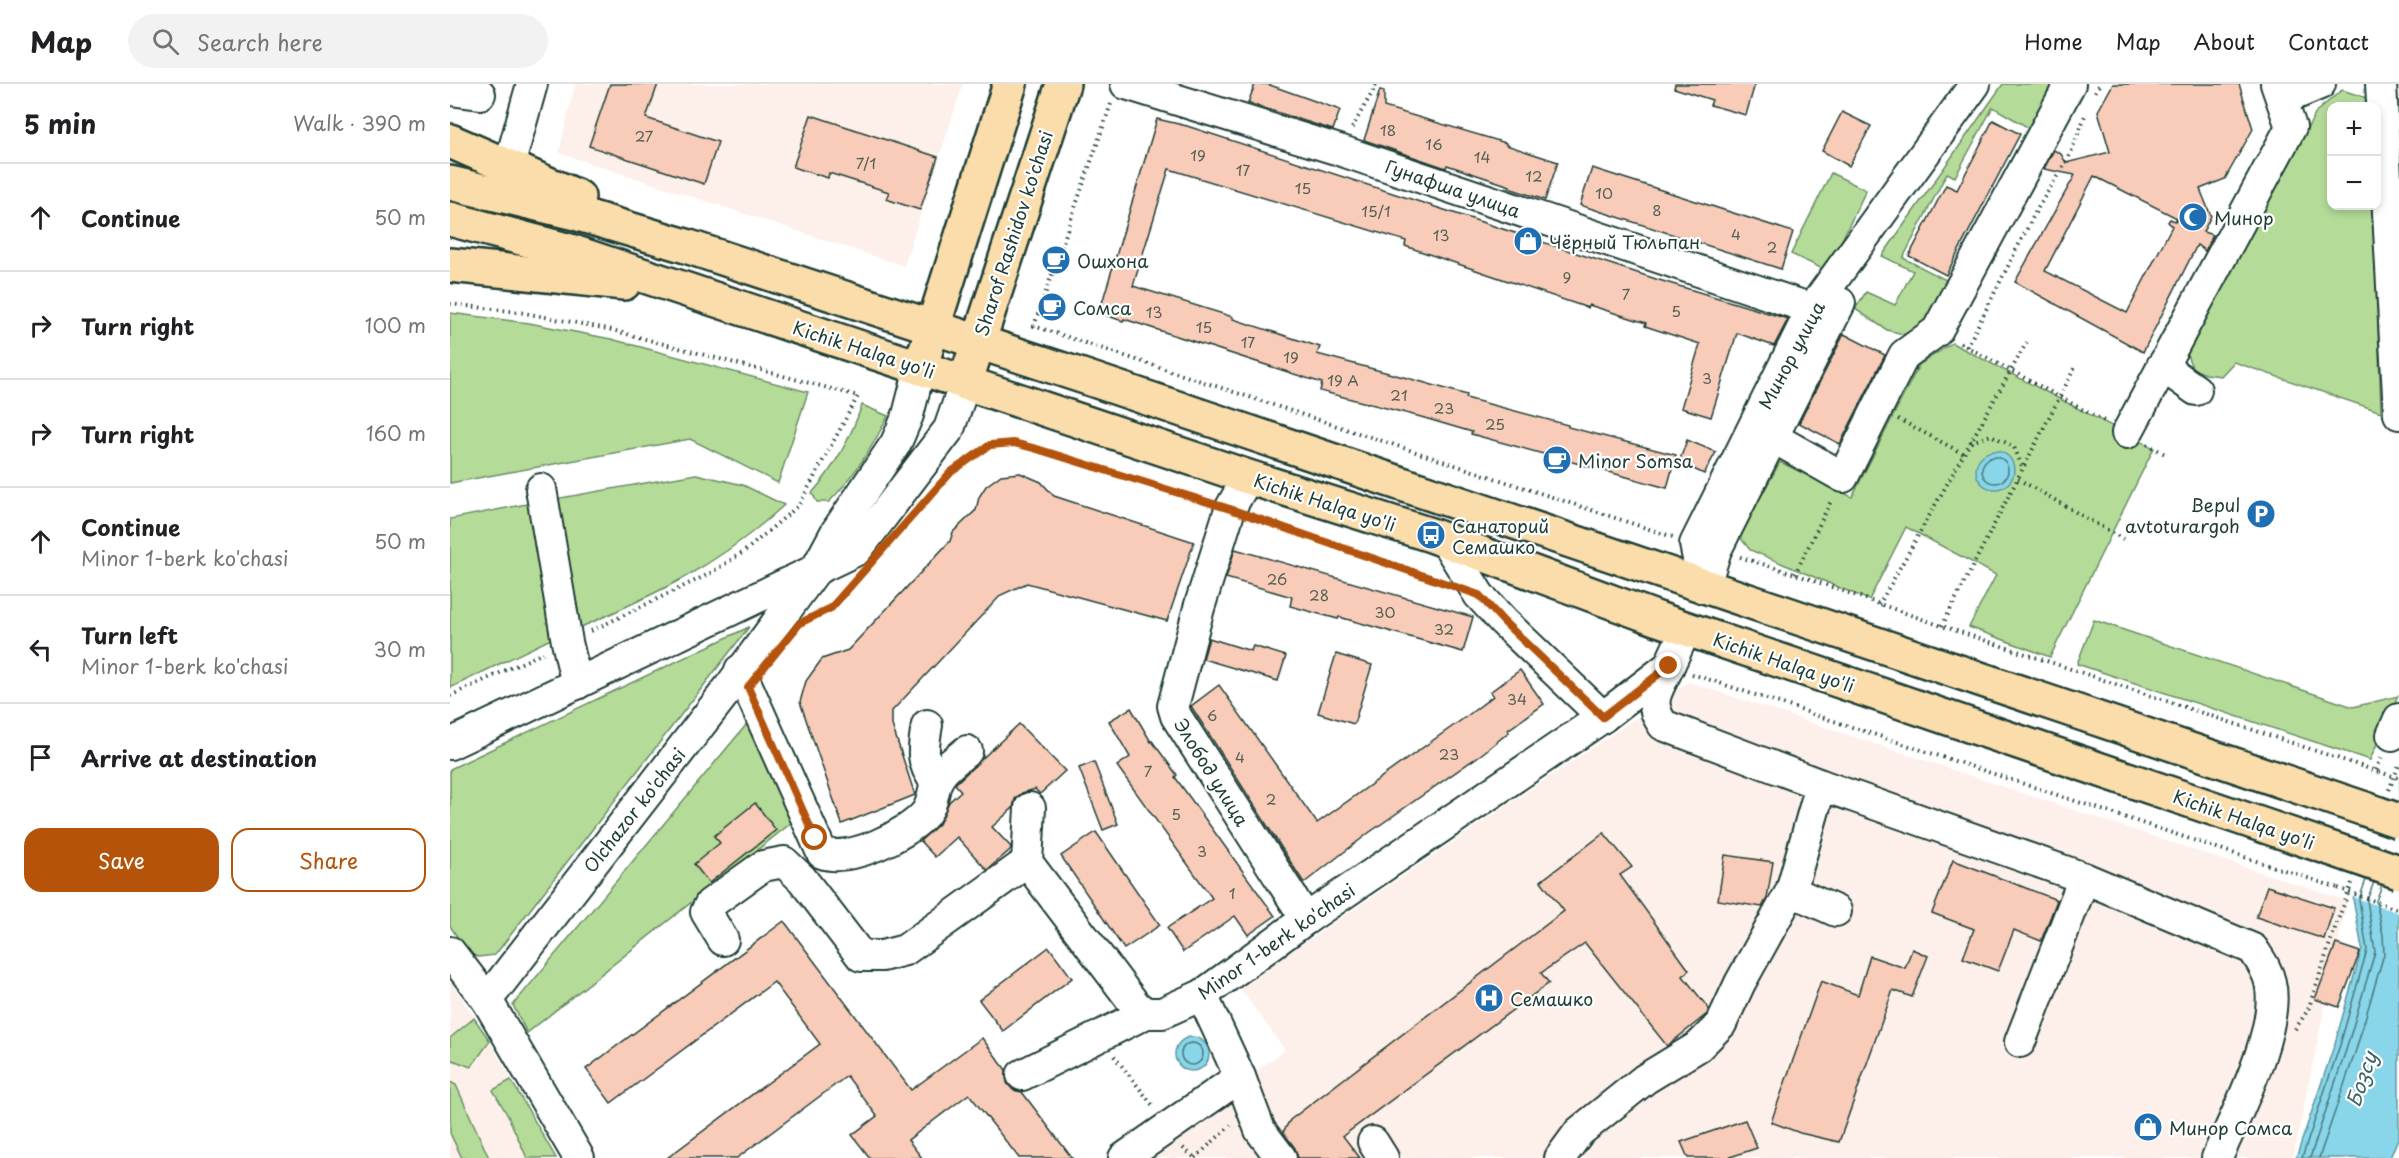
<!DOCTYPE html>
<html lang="en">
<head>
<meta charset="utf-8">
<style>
  :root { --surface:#fff; --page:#f2f2f2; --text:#202124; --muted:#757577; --line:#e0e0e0; --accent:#b45309 }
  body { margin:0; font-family:"Playpen Sans",sans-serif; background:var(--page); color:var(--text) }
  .controls { position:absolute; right:18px; top:18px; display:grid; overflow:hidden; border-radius:12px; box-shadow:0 3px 9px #0003 }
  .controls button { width:54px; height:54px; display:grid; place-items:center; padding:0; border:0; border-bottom:2px solid var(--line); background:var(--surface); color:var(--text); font:30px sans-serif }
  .stop { position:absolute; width:18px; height:18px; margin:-14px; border:4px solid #b45309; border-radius:50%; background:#fff }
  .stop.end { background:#b45309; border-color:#fff; box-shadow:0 2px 6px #0008 }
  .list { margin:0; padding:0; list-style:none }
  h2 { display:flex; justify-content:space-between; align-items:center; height:78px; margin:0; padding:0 24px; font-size:26px }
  h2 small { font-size:20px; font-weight:400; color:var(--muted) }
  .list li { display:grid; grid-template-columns:39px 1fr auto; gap:18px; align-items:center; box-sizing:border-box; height:108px; padding:0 24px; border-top:2px solid var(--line) }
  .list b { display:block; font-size:22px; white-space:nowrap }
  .list p { margin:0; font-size:20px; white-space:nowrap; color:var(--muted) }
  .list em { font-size:20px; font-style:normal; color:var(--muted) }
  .actions { display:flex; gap:12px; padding:18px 24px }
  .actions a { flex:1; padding:14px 0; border:2px solid var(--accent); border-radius:18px; text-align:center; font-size:21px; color:var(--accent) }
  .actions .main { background:var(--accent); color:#fff }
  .icon { flex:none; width:33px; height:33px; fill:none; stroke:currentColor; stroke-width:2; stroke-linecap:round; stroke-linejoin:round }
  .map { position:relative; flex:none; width:1949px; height:1074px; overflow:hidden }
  header { display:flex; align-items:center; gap:36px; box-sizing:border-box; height:84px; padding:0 30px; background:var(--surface); border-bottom:2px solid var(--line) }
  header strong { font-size:28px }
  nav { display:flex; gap:33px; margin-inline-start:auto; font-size:21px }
  .search { width:420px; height:54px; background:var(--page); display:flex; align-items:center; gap:15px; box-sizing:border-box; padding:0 21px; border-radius:33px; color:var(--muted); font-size:22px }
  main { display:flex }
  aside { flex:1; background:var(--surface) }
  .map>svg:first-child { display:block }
  .built { fill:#fdf0ea }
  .green { fill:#b4dc98; stroke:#6a8c66; stroke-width:1.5 }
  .water { fill:#89d5e9; stroke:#5f98a1; stroke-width:1.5 }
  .pier { fill:#fff }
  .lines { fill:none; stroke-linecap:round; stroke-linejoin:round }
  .shore { stroke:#497a7c; stroke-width:1.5 }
  .building { fill:#f8ccb9; stroke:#1f3d34; stroke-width:1.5; fill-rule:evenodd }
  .minor-casing { stroke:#1f3d34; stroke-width:34 }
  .major-casing { stroke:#1f3d34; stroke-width:38 }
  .highway-casing { stroke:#1f3d34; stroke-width:38 }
  .path { stroke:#1f3d34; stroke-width:4; stroke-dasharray:1.5 4.5; stroke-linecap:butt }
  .minor { stroke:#fff; stroke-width:30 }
  .major { stroke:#fbddab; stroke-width:33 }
  .highway { stroke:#fbddab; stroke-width:33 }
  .highway-bridge-casing { stroke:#1f3d34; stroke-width:38; stroke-linecap:butt }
  .path-bridge { stroke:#1f3d34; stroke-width:4; stroke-dasharray:1.5 4.5; stroke-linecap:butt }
  .highway-bridge { stroke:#fbddab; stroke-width:33 }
  .route { stroke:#b45309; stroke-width:8 }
  .labels { text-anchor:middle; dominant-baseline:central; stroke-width:4.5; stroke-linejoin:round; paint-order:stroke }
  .number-label { font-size:15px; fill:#556155 }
  .street-label { font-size:18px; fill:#1f3d34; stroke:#fff }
  .poi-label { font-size:18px; fill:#1f3d34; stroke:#fff; text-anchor:start }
  .water-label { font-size:20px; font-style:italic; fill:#3a6361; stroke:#fff }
</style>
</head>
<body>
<header>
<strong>Map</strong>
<div class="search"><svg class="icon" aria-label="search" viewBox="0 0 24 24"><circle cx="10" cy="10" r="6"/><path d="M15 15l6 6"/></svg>Search here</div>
<nav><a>Home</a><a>Map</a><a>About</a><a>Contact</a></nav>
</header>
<main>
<aside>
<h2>5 min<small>Walk · 390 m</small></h2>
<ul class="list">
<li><svg class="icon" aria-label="ahead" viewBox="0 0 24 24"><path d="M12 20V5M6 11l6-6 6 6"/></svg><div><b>Continue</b></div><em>50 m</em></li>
<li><svg class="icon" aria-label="right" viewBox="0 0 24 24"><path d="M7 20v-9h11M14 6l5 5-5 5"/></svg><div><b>Turn right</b></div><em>100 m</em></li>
<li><svg class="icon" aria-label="right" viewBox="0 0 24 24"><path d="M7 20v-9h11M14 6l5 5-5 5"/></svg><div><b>Turn right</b></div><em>160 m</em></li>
<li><svg class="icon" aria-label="ahead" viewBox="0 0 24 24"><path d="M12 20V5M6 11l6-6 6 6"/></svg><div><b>Continue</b><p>Minor 1-berk ko'chasi</p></div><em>50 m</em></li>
<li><svg class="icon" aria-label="left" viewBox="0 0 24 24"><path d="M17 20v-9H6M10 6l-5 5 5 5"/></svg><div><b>Turn left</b><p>Minor 1-berk ko'chasi</p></div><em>30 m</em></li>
<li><svg class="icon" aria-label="arrive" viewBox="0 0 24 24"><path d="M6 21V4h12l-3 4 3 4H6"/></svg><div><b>Arrive at destination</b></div></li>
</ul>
<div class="actions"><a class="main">Save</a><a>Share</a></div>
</aside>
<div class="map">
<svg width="1949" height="1074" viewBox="0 0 1949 1074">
  <rect width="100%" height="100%" fill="#fff"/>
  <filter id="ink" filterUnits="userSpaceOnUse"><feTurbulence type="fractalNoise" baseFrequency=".0167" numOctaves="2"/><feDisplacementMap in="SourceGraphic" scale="12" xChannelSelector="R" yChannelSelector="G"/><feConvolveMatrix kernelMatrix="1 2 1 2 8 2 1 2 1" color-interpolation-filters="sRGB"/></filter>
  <g filter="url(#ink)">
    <!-- built -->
    <g class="built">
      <path d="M125,0H513L454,182L109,69Z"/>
      <path d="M1239,598L1897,817L1843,1074H686L835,966L789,903Z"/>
      <path d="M0,896L40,957L106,1074H0Z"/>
    </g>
    <!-- green -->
    <g class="green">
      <path d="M1553,0H1609L1584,47L1543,23L1505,93L1497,89L1453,174L1504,200L1484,238L1457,251L1437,246L1405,225L1416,208L1445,221L1463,187L1432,172Z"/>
      <path d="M1892,6L1920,15L1921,22H1882V122H1924L1931,328L1784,278L1771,292L1756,290L1743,285L1738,274L1737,262L1867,27Z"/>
      <path d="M1381,89L1416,106L1377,187L1341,170Z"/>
      <path d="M0,229L79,239L161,255L358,308L328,399L240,355L0,399Z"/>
      <path d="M1502,259L1704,364L1600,573L1519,543L1546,491L1456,443L1419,516L1300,466L1289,452L1330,378L1402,413L1469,281Z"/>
      <path d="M412,321L438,332C422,364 404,393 379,418H367L362,409C385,383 401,353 412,321Z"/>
      <path d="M246,390L293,401L334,421C267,483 204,511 122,547L99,416Z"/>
      <path d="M82,419L107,552L0,604V435Z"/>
      <path d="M1644,536L1903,623L1948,612L1920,676L1627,580Z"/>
      <path d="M299,543L45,871L28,873L18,869L0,842V685Z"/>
      <path d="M302,634L345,736L77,949L63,921Z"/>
      <path d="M24,934L40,957L21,983L0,975V954Z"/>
      <path d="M61,996L106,1074H77L58,1032L43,1006Z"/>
      <path d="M0,998L6,1001L39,1074H12L0,1049Z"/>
    </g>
    <!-- water -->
    <g class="water">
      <circle cx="1545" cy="386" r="19"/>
      <path d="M1949,695V1052L1940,1074H1846L1885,959L1912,864L1903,815Z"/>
      <circle cx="742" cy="970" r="17"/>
    </g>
    <!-- pier -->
    <path class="pier" d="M1949,692V829L1901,812L1946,694Z"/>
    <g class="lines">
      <!-- shore -->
      <g class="shore">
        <circle cx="1545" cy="386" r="13"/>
        <circle cx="742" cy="970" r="11"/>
        <path d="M1852,1074L1890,961L1917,866L1909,815L1916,796"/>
        <path d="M1860,1074L1897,963L1925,868L1917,816L1924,798"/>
        <path d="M1869,1074L1906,966L1934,870L1933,851L1926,817L1932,801"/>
      </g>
    </g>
    <!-- building -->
    <g class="building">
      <path d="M160,0H208L196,34L268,58L254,100L139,62Z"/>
      <path d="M805,0H817L890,26L883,46L798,19Z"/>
      <path d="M1225,0H1305L1296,31L1260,21L1262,16L1224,4Z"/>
      <path d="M1663,0H1789L1803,45L1775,95L1750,105L1761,132L1753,148L1763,151L1755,167L1747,161L1693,268L1565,198L1625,91L1594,85L1604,66L1611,70L1616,79L1660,68L1648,27ZM1644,92L1727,134L1725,137L1720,135L1718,138L1722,142L1677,229L1595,187Z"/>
      <path d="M930,6L934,7V23L1056,59V61L1108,78L1095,116L1059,104L1060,102L997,81L996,84L914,56Z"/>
      <path d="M1392,28L1421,42L1399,82L1372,67Z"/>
      <path d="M361,31L488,73L470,126L436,115L439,108L379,89L378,94L343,83Z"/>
      <path d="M707,35L737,42L1209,196L1338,235L1324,262L1287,249L1261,333L1231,324L1250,260L1195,242L1196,239L1139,221L1138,224L955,162L956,157L719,85L683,202L783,233V235L870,263L867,270L972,298L1017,311L1016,314L1118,341V343L1226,371L1217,404L1021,350L1022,348L971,333L870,307L872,299L674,235L673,237L649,229Z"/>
      <path d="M1543,36L1570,50L1496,191L1459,172L1496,101L1507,106Z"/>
      <path d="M1142,84L1343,148L1331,185L1130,121Z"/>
      <path d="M1394,250L1435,271L1390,360L1349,339Z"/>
      <path d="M1237,356L1266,368L1254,390L1229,378Z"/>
      <path d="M570,389L591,398L604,412L744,458L717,537L577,499L551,511L442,627V641L465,711L392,740L350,618L356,597L372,575L398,566L500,457L503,448L526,426L529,413L536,402L551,391Z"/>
      <path d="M785,465L1023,533L1013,568L889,533L888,535L840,522L842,513L776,494Z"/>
      <path d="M759,554L801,567L803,562L836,572L828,597L753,575Z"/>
      <path d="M886,570L922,581L904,640L868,629Z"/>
      <path d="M1070,586L1094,620L1058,646L1059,648L1033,669L920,748L854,799L741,622L769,601L867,739L1017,632L1043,612L1040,608Z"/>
      <path d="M681,624L701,658L702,657L727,691L725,693L825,832L798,851L785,832L733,868L717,844L762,814L667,682L680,673L659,637Z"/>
      <path d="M569,640L615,687L590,710L585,705L572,709L565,715L563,724L542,743L561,763L560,766L537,786L507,753L485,773L470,757L489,740L499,718L511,707L505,700Z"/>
      <path d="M644,678L668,740L653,746L629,684Z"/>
      <path d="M305,719L326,746L259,799L244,780L270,759L264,752Z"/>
      <path d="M646,748L710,841L674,865L611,772Z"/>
      <path d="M1154,749L1182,783L1170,791L1239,886L1233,892L1259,925L1257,930L1217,962L1135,859L1091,889L1099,899L893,1052L910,1074H848L845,1064L833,1048L840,1036L1114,827L1091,797Z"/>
      <path d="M1275,771L1323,778L1317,814L1312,823L1268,816Z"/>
      <path d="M1503,776L1607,816L1591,857L1564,846L1548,887L1513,874L1524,845L1482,829Z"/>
      <path d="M1817,802L1884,824L1874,855L1806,833Z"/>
      <path d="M334,837L461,1006L532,954L556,986L557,999L563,1006L572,1008L622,1074H569L519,1010L458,1056L472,1074H420L402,1051L427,1032L397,992L287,1074H217L370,960L324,898L161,1019L136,985Z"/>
      <path d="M1886,860L1910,868L1889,923L1865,915Z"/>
      <path d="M599,863L622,894L553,947L529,916Z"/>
      <path d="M1462,865L1478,872L1462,913L1443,906L1389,1058L1350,1049L1321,1038L1371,897L1408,911L1420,872L1455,884Z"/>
      <path d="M1295,1036L1307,1064L1277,1074H1238L1231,1058Z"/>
    </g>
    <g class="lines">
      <!-- minor casing -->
      <g class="minor-casing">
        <g id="minor">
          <path d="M676,0L889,66L1362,225"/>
          <path d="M1931,0L1949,330"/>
          <path d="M0,6L30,10"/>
          <path d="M1832,16L1870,0"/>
          <path d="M59,82L82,0"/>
          <path d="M1712,282L1746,306"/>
          <path d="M1677,349L1841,43L1826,0"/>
          <path d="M1324,354L1393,393L1454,271L1487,247L1620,0"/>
          <path d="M798,393L780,425L749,524L723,622L726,632L856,835"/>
          <path d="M91,405L117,558L127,600"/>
          <path d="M995,456L1029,511L1054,538L1153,633"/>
          <path d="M1254,504L1245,460L1362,225L1525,0"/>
          <path d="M1254,504L1266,466L1390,219"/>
          <path d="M1219,582C1208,607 1196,616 1213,641L1371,701L1634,794L1803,865C1810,876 1817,885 1820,898C1831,944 1786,1030 1767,1074"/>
          <path d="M290,586L372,769C399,779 457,751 475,730C483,720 482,711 486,700C490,686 506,676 517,667"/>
          <path d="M477,641C473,664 470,679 486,698"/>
          <path d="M1942,651L1949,635"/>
          <path d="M0,660L407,466L499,345L515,299"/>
          <path d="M1371,701L1341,807L1386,827"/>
          <path d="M580,724L577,778L686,922L696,929H712L752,911L856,835L1153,633L1219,582L1236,545"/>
          <path d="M273,856L256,828L260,820L313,782L334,778L352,795L411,872H432L455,866L577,778"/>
          <path d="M0,868L37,916L129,1074"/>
          <path d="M37,916L278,605L365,487L386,448L446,359L458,331L470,284"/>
          <path d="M1570,958L1634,794"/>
          <path d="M572,991L696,929"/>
          <path d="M790,993L810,1046L831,1074"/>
          <path d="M923,1058L933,1074"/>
          <path d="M674,1074L790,993L752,911"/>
          <path d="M1110,1074L1129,1048L1195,995L1249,962L1271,940L1290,899L1341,807"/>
        </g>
      </g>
      <!-- major casing -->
      <g class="major-casing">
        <g id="major">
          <path d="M470,284L560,0"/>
          <path d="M515,299L613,0"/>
        </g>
      </g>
      <!-- highway casing -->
      <g class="highway-casing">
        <g id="highway">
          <path d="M0,57L128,113"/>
          <path d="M0,99L125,129L236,162L632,292L1915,725"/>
          <path d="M0,135L120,167L798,393L981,451L1208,535L1897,770"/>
          <path d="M0,181L174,199"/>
        </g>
      </g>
      <!-- path -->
      <g class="path">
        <path d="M1645,8L1650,0"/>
        <path d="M661,20L584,242L1223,453"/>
        <path d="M902,44L927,0"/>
        <path d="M0,220L69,228L158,245L408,312L349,421L295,467L259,490L141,547"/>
        <path d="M1510,259L1656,338"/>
        <path d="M1517,263L1586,127L1620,71L1636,29"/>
        <path d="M1448,335L1514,370"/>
        <path d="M1521,358L1541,351L1564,363L1573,385"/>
        <path d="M1697,360L1715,370"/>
        <path d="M500,390L540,361L564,359L756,418"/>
        <path d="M1568,395L1673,455"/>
        <path d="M803,433L989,495"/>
        <path d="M1290,473L1345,490L1492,542L1929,688"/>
        <path d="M1345,490L1382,415"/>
        <path d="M1429,521L1578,256"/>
        <path d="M364,532L381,524L405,497"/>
        <path d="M1492,542L1626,281"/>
        <path d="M1242,590L1888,804"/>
        <path d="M0,612L93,569"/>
        <path d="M1926,686L1932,673"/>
        <path d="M1939,706L1949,681"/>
        <path d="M1845,945L1858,926L1886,841L1902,799"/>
        <path d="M664,972L704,1023"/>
        <path d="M733,1064L745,1074"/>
        <path d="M745,1074L781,1041"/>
      </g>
      <!-- minor -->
      <use href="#minor" class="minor"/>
      <!-- major -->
      <use href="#major" class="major"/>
      <!-- highway -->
      <use href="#highway" class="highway"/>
      <!-- highway-bridge casing -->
      <g class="highway-bridge-casing">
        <g id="highway-bridge">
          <path d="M1915,725L1949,737"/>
          <path d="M1897,770L1949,788"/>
        </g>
      </g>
      <!-- path-bridge -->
      <g class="path-bridge">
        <path d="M1929,688L1949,694"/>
        <path d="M1888,804L1949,826"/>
      </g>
      <!-- highway-bridge -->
      <use href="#highway-bridge" class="highway-bridge"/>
    </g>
  </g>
  <g class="lines" filter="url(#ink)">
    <!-- route -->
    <path class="route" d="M365,754L298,603L350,539L381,524L501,388L540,361L564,359L587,365L780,425L1029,511L1054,538L1153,633L1219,582"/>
  </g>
  <!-- icons -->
  <defs>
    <g id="mosque-disc" transform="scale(1.5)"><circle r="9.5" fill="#1f6fb2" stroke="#fff"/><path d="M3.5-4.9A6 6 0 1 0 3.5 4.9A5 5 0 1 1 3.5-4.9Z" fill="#fff"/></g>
    <g id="shop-disc" transform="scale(1.5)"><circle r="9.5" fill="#1f6fb2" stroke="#fff"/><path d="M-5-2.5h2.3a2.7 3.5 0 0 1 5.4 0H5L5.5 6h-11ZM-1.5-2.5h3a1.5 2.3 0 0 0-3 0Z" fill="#fff"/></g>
    <g id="cafe-disc" transform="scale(1.5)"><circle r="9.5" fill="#1f6fb2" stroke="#fff"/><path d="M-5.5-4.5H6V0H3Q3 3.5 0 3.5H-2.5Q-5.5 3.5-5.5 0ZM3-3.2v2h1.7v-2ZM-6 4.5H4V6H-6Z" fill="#fff"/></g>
    <g id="parking-disc" transform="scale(1.5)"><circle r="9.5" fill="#1f6fb2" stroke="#fff"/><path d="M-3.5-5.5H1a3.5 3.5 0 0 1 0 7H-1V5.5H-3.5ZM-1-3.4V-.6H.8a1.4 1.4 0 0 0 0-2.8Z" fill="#fff"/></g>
    <g id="bus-disc" transform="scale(1.5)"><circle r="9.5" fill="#1f6fb2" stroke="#fff"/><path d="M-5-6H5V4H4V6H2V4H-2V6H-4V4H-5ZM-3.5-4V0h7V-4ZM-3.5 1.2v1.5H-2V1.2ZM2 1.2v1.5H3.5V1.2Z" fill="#fff"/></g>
    <g id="hospital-disc" transform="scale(1.5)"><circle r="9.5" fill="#1f6fb2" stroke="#fff"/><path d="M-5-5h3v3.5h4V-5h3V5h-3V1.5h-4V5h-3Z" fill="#fff"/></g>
  </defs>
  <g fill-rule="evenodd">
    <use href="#mosque-disc" x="1743" y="133"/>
    <use href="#shop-disc" x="1078" y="157"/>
    <use href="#cafe-disc" x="606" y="176"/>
    <use href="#cafe-disc" x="602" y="223"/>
    <use href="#cafe-disc" x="1107" y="376"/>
    <use href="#parking-disc" x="1811" y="430"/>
    <use href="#bus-disc" x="981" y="451"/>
    <use href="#hospital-disc" x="1039" y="914"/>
    <use href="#shop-disc" x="1698" y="1043"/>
  </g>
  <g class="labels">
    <!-- number labels -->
    <g class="number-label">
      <text x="938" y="45">18</text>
      <text x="194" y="51">27</text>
      <text x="984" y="59">16</text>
      <text x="748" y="70">19</text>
      <text x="1032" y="72">14</text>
      <text x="416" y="78">7/1</text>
      <text x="793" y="85">17</text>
      <text x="1084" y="91">12</text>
      <text x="853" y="103">15</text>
      <text x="1154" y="108">10</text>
      <text x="1207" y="125">8</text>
      <text x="926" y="126">15/1</text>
      <text x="1286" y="149">4</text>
      <text x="991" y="150">13</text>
      <text x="1322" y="162">2</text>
      <text x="1117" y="192">9</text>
      <text x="1176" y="209">7</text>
      <text x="1226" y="226">5</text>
      <text x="704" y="227">13</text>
      <text x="754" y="242">15</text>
      <text x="798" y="257">17</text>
      <text x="841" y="272">19</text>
      <text x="1257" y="293">3</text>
      <text x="893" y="295">19 А</text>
      <text x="949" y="310">21</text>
      <text x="994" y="323">23</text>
      <text x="1045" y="339">25</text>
      <text x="827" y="494">26</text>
      <text x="869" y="510">28</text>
      <text x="935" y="527">30</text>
      <text x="994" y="544">32</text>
      <text x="1067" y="614">34</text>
      <text x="762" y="630">6</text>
      <text x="999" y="669">23</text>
      <text x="790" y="672">4</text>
      <text x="698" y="686">7</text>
      <text x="821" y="714">2</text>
      <text x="726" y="729">5</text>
      <text x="752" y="766">3</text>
      <text x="782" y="808">1</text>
    </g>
    <!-- street labels -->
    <g class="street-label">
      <text transform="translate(1003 104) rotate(19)">Гунафша улица</text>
      <text transform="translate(563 149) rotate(-72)">Sharof Rashidov ko'chasi</text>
      <text transform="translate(414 265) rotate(18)">Kichik Halqa yo'li</text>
      <text transform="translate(1341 271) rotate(-62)">Минор улица</text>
      <text transform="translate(875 418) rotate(18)">Kichik Halqa yo'li</text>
      <text transform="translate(1334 578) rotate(19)">Kichik Halqa yo'li</text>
      <text transform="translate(762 688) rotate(58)">Элобод улица</text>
      <text transform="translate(184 726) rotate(-52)">Olchazor ko'chasi</text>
      <text transform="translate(1794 735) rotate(19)">Kichik Halqa yo'li</text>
      <text transform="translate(826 857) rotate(-35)">Minor 1-berk ko'chasi</text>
    </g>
    <!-- poi labels -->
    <g class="poi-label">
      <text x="1764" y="133">Минор</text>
      <text x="1099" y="157">Чёрный Тюльпан</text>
      <text x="627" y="176">Ошхона</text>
      <text x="623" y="223">Сомса</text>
      <text x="1128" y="376">Minor Somsa</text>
      <text x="1790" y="420" text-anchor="end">Bepul<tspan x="1790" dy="21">avtoturargoh</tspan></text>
      <text x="1002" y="441">Санаторий<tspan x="1002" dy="21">Семашко</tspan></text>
      <text x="1060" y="914">Семашко</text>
      <text x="1719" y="1043">Минор Сомса</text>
    </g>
    <!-- water labels -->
    <g class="water-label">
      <text transform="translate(1911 995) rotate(-71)">Бозсу</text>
    </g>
  </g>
</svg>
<div class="controls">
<button>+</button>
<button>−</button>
</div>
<div class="stop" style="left:365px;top:754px"></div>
<div class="stop end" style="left:1219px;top:582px"></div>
</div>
</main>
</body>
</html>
